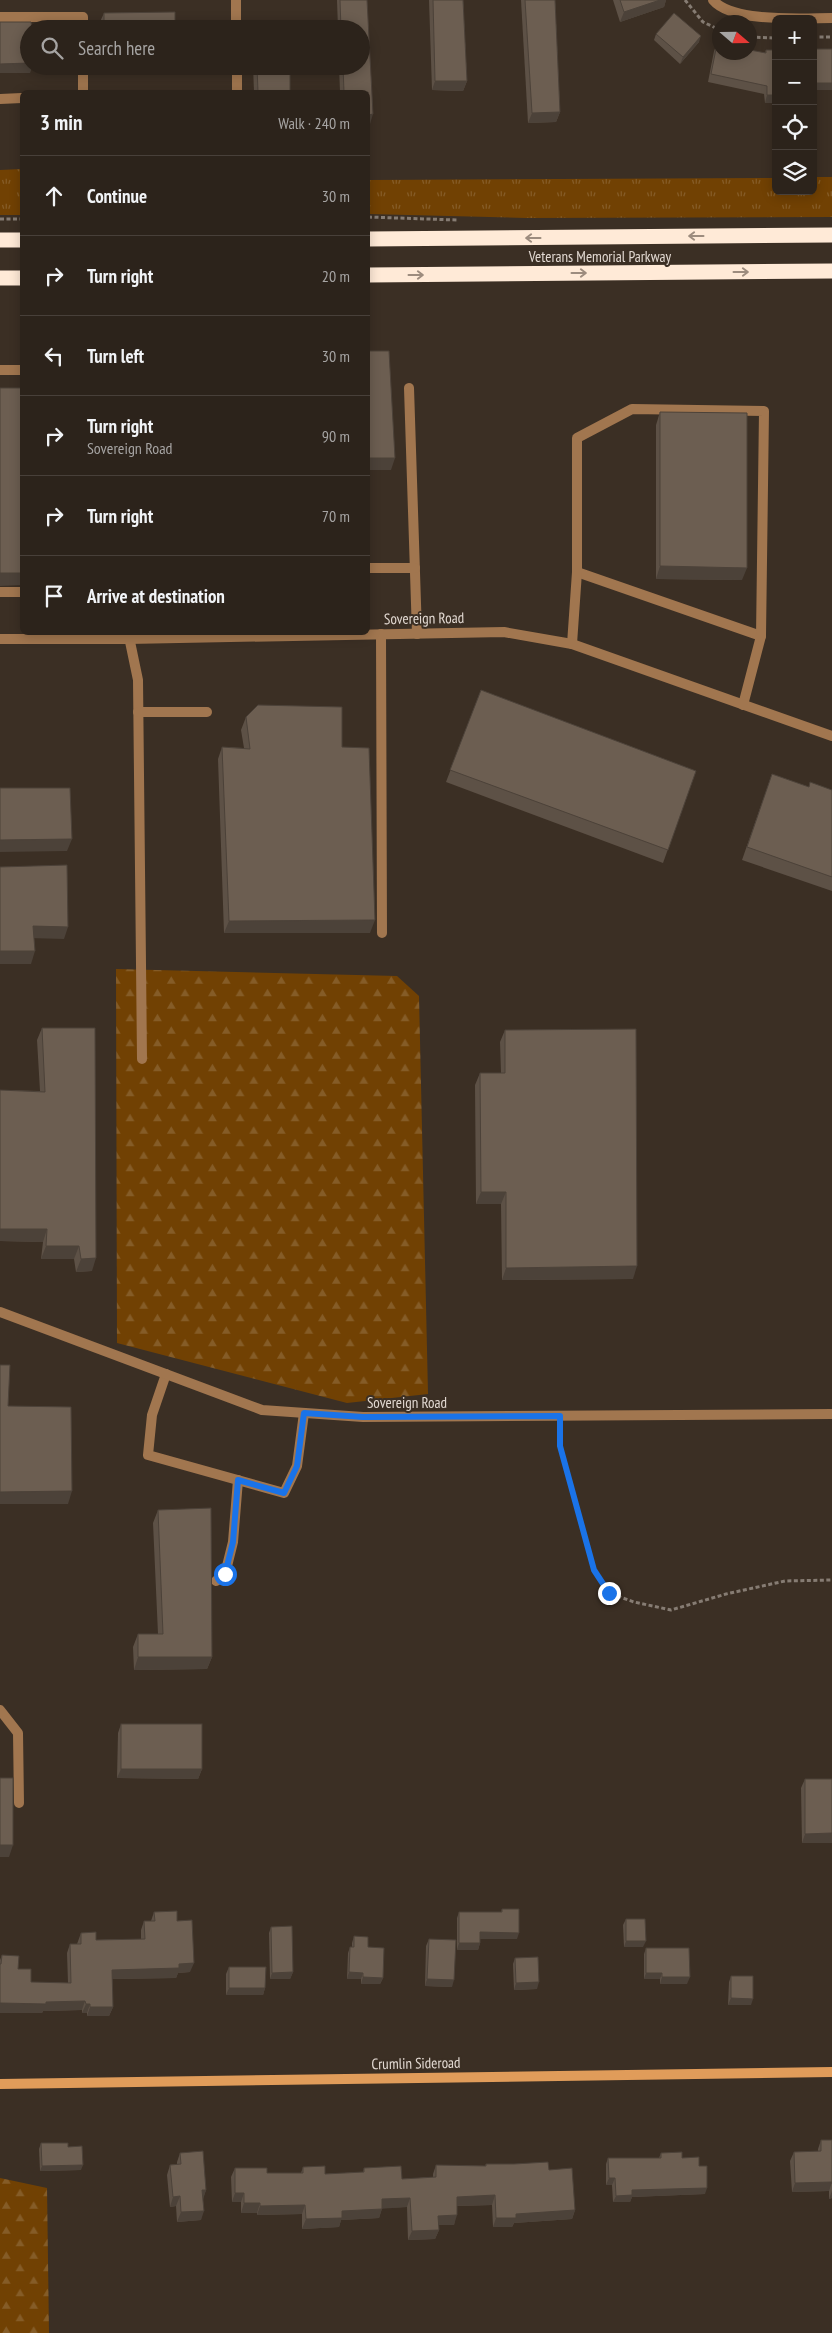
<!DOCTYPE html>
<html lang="en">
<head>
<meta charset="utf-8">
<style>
  :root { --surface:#2c231b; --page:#382f28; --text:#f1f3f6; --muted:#a6a4a3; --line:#48403a }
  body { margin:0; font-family:"PT Sans Narrow",sans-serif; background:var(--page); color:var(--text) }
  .controls { position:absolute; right:15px; top:15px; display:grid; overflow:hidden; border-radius:8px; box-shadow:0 2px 12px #0003 }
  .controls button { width:45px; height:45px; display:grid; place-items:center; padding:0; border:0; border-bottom:1px solid var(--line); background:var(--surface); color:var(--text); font:25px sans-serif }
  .compass { position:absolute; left:712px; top:15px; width:45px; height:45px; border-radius:50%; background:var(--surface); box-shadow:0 2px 12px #0003; rotate:110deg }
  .stop { position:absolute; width:15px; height:15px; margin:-11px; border:4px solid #1a73e8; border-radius:50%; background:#fff }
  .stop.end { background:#1a73e8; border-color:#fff; box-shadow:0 1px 5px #0008 }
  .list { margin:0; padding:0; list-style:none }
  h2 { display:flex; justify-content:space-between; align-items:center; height:65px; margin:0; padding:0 20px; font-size:21px }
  h2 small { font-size:16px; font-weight:400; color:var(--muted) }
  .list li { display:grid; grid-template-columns:32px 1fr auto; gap:15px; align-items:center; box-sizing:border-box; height:80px; padding:0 20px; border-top:1px solid var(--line) }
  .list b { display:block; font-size:19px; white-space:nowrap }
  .list p { margin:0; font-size:16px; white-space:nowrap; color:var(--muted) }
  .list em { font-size:16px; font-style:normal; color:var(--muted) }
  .icon { flex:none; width:28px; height:28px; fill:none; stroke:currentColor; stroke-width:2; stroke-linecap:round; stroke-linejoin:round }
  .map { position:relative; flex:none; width:832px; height:2333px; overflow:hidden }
  .search { position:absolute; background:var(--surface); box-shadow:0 2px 12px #0003; left:20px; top:20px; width:350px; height:55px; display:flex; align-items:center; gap:12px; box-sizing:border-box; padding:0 18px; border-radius:28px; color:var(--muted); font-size:19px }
  .panel { position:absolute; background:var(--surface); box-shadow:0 2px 12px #0003; left:20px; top:90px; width:350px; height:545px; border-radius:8px }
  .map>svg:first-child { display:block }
  .grass { fill:url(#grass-tufts) }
  .forest { fill:url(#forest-firs) }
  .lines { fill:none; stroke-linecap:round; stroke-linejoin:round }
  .path { stroke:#867c73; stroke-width:3; stroke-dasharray:4 2.5; stroke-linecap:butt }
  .lane { stroke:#a1764f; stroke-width:10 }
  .street { stroke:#a1764f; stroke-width:10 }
  .secondary { stroke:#e09c5a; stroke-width:10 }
  .highway { stroke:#ffead7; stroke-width:15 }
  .wall { fill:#5d5146 }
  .shaded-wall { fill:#4c4239 }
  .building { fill:#6c5e51; stroke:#4c4239 }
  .oneway { stroke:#9d8c7e }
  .route { stroke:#1a73e8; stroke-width:6 }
  .labels { text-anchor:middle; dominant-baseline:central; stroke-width:4; stroke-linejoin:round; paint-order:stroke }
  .street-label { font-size:15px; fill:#e2d9d2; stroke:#3b2f24 }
</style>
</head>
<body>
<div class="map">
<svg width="832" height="2333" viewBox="0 0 832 2333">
  <defs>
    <pattern id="grass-tufts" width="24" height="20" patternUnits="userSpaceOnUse" patternTransform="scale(1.25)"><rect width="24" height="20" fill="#714103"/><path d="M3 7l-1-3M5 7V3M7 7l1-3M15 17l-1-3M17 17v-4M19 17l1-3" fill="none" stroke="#855c27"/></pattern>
    <pattern id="forest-firs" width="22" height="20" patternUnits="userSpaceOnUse" patternTransform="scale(1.25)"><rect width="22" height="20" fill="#714103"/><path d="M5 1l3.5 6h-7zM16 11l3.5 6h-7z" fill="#855c27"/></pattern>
  </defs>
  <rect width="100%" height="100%" fill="#3b2f24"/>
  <!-- grass -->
  <g class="grass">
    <path d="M22,169V215H0V170Z"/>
    <path d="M813,177H832V217L526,218L368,214V180L776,178V191H813Z"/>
  </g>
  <!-- forest -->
  <g class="forest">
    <path d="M116,969L397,976L419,996L428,1394L347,1403L117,1343Z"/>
    <path d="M0,2178L47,2188L49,2333H0Z"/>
  </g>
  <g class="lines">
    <!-- path -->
    <g class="path">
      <path d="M685,0L703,22L720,30"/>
      <path d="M750,37L776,38"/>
      <path d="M813,37H832"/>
      <path d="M368,217L457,220"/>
      <path d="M0,219H22"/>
      <path d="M560,1429V1446L594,1570L609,1593L634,1602L671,1610L726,1594L785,1581L832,1580"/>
    </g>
    <!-- lane -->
    <g class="lane">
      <path d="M236,0V29"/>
      <path d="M0,17H83V29"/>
      <path d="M237,66V92"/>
      <path d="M83,92V66"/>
      <path d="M0,99L22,98"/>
      <path d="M0,370H22"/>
      <path d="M409,388L417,634"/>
      <path d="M368,568H415"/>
      <path d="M577,572L761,636"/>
      <path d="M0,592H22"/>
      <path d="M128,632L138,680L142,1059"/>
      <path d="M381,634L382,933"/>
      <path d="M572,644L577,572V438L632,409L764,411L761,636L743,705"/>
      <path d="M138,712H207"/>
      <path d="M166,1374L152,1415L148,1455L284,1493L297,1466L304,1413"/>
      <path d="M216,1581L225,1574L233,1542L238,1480"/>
      <path d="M0,1710L18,1733L19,1803"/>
    </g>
    <!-- street -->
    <g class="street">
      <path d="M713,0C732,23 803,18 832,18"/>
      <path d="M0,639H128L504,632L572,644L832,736"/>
      <path d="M0,1312L262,1410L363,1417L832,1414"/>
    </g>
    <!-- secondary -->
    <path class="secondary" d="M0,2084L832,2072"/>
    <!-- highway -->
    <g class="highway">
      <path d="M368,239L832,235"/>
      <path d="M0,240H22"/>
      <path d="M368,275L832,271"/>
      <path d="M0,278H22"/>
    </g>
  </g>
  <!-- wall -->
  <g class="wall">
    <path d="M337,0H367L370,124H368V92H340L339,66H361V29H338Z"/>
    <path d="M429,0H463L467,81L463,91L432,90Z"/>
    <path d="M521,0H555L560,112L556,122L528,123Z"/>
    <path d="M613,0H666L664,7L620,22Z"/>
    <path d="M104,13L175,29H100V22Z"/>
    <path d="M656,34L699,42L680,64L654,40Z"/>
    <path d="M717,44L765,53L766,50H776V103H765L764,94L708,82L714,51Z"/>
    <path d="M253,66H290V92H254Z"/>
    <path d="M660,412L742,580L656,579V425Z"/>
    <path d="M481,690L696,771L663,863L446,782Z"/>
    <path d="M246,717L370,933H224L218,759L222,747L244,748L241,730Z"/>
    <path d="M772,774L809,787L832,790V891L742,860Z"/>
    <path d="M42,1028L92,1271L76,1272L74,1259H41L43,1242L0,1241V1090L40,1091L37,1040Z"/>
    <path d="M505,1030L633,1279L502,1280L501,1204H476L475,1085L480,1073H501L500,1042Z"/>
    <path d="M158,1510L212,1657L207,1669L134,1670L133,1647L138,1634H158L153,1523Z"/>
    <path d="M121,1724L202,1769L198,1779L117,1778L118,1733Z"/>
    <path d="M805,1779H832V1843H802L801,1788Z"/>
    <path d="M502,1909L517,1939H480V1943L478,1950H457V1918L459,1912H501Z"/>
    <path d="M154,1912L177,1921L190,1972L178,1973L176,1978L112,1979L113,2007L109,2016H87V2013H82V2010L43,2011L42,2013H0V1960L2,1955L18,1969L31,1982L68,1983L67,1953L70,1944H77L81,1933L96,1940L141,1939V1930L144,1921H151Z"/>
    <path d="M626,1919L643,1947H624L623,1925Z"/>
    <path d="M271,1927L293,1972L290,1979H270L269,1933Z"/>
    <path d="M354,1936L368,1947L383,1978L380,1984H361V1979H347L348,1953L350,1947H352V1943Z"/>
    <path d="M429,1939L452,1987L425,1986L426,1946Z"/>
    <path d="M646,1948L687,1984H660V1979H644V1954Z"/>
    <path d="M515,1958L537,1989L514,1990L513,1964Z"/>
    <path d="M229,1967L265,1988L263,1995H226V1974Z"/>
    <path d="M731,1976L751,2005H728L729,1982Z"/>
    <path d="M821,2140H832V2198L829,2199V2191L792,2192L790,2161L794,2152H818V2149Z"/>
    <path d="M41,2143L68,2147L81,2170L40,2171L39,2149Z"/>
    <path d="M180,2153L206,2190L203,2198L201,2220L177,2222L176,2206L170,2207L167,2175L170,2165L177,2164V2162Z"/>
    <path d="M661,2153L682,2158L699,2166L705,2194L632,2197L630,2202H613L612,2185H606V2164L608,2158H659Z"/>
    <path d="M486,2164L549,2170L575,2210L572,2219L514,2223L512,2227H493L492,2205L457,2206L454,2225H438L439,2230L435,2239L408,2240L407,2207L382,2208L379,2218L341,2220L339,2227L302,2229V2214L257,2215V2213H241V2202H232L231,2177L235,2168L267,2173H301L303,2167L325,2174L363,2172L364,2168L402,2179L433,2177V2174L436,2165L485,2166Z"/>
  </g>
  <!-- shaded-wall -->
  <g class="shaded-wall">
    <path d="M660,0H666L664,7L620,22L624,12Z"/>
    <path d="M701,36L699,42L680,64L683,57Z"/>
    <path d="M29,63V66H33L30,73H0V64Z"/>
    <path d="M102,66H172V67L101,69Z"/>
    <path d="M435,81H467L463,91L432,90Z"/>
    <rect x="813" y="83" width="19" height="7"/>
    <path d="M767,95H776V103H765Z"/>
    <path d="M560,112L556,122L528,123L532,113Z"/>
    <path d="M373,114L370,124H368V115Z"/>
    <path d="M368,458H395L391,470H368Z"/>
    <path d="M660,566L747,568L742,580L656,579Z"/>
    <path d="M0,573H22V585L0,586Z"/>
    <path d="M72,839L67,851L0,852V840Z"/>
    <path d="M375,920L370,933H224L229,921Z"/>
    <path d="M33,926L68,927L64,939L29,938Z"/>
    <path d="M0,951H35L31,964H0Z"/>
    <path d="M481,1192H506L501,1204H476Z"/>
    <path d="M0,1229H47L43,1242L0,1241Z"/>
    <path d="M46,1246H79L74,1259H41Z"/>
    <path d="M96,1258L92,1271L76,1272L81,1259Z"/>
    <path d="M637,1266L633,1279L502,1280L506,1268Z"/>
    <path d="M72,1491L68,1504H0V1492Z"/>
    <path d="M138,1657H212L207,1669L134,1670Z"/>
    <path d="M121,1769H202L198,1779L117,1778Z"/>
    <path d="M832,1833V1843H802L805,1834Z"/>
    <path d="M0,1845H13L9,1857H0Z"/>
    <path d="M480,1932L519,1933L517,1939H478Z"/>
    <path d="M626,1941H646L643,1947H624Z"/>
    <path d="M459,1943H480L478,1950H457Z"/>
    <path d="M194,1963L190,1972L178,1973L176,1978L109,1979L112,1970Z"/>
    <path d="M293,1972L290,1979H270L272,1973Z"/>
    <path d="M349,1972L363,1973L361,1979H347Z"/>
    <path d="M646,1973H662L660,1979H644Z"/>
    <path d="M363,1977L383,1978L380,1984H361Z"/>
    <path d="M662,1977H690L687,1984H660Z"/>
    <path d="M427,1979L454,1980L452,1987L425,1986Z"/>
    <path d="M539,1982L537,1989L514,1990L516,1983Z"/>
    <path d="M229,1988H265L263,1995H226Z"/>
    <path d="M731,1998L753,1999L751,2005H728Z"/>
    <path d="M85,2001L82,2010L43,2011L42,2013H0V2003Z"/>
    <path d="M86,2004H90L87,2013H82Z"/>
    <path d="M90,2007H113L109,2016H87Z"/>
    <path d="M83,2165L81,2170L40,2171L42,2166Z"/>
    <path d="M609,2178H615L612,2185H606Z"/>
    <path d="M832,2182L829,2191L792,2192L795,2183Z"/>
    <path d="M707,2188L705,2194L632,2197L630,2202H613L616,2196L632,2190Z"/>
    <path d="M202,2190H206L203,2200Z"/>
    <path d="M832,2191V2198L829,2199Z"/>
    <path d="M235,2193H244L241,2202H232Z"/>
    <path d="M495,2195L492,2205L453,2206L457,2197Z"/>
    <path d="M180,2196L176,2206L170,2207L173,2197Z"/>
    <path d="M410,2198L407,2207L378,2209L382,2199Z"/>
    <path d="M244,2203H260L257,2213H241Z"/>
    <path d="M305,2205L302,2214L257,2215L260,2206Z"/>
    <path d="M382,2209L379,2218L341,2220L339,2227L302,2229L306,2219L342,2211Z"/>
    <path d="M575,2210L572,2219L514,2223L512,2227H493L496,2218L516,2214Z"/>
    <path d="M204,2211L201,2220L177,2222L181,2212Z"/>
    <path d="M457,2215L454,2225H435L438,2216Z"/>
    <path d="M439,2230L435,2239L408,2240L412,2231Z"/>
  </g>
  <!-- building -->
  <g class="building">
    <path d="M340,0H367L373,114L368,115V92H344L343,66H361V29H341Z"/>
    <path d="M433,0H463L467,81H435Z"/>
    <path d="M525,0H555L560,112L532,113Z"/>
    <path d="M620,0H660L624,12Z"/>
    <path d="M175,12V29H104V13Z"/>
    <path d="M674,13L701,36L683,57L656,34Z"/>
    <path d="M0,22H31L32,29H29V63L0,64Z"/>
    <path d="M289,24L290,29H255V27Z"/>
    <path d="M717,44H720V52H750V50L766,53V50H776V95H767V86L711,74Z"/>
    <rect x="813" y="49" width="19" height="34"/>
    <path d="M257,66H290V92H258Z"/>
    <path d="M368,351H389L395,458H368Z"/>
    <rect x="0" y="388" width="22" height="185"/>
    <path d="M660,412L747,413V568L660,566Z"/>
    <path d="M481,690L696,771L668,850L450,770Z"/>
    <path d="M258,705L342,707V747L369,748L375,920L229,921L222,747L250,749L246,717Z"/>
    <path d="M772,774L809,787L810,782L832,790V877L747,847Z"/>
    <path d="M0,788H70L72,839L0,840Z"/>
    <path d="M67,865L68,927L33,926L35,951H0V867Z"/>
    <path d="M42,1028H95L96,1258L81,1259L79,1246H46L47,1229H0V1090L45,1092Z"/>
    <path d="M636,1029L637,1266L506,1268V1192H481L480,1073H505V1030Z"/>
    <path d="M0,1365H10L8,1406L71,1407L72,1491L0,1492Z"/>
    <path d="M211,1508L212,1657H138V1634H163L158,1510Z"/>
    <rect x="121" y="1724" width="81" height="45"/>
    <rect x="0" y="1778" width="13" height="67"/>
    <path d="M805,1779H832V1833L805,1834Z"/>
    <path d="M502,1909H519V1933L480,1932V1943H459V1912H502Z"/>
    <path d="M177,1911V1921L192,1920L194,1963L179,1964V1968L112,1970L113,2007H90V2004H86L85,2001L46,2002V2004L0,2003V1964H1L2,1955L19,1956L18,1969H31V1982L71,1983L70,1944H81V1933L96,1932V1940L145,1939L144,1921H155L154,1912Z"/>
    <path d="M626,1919H645L646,1941H626Z"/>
    <path d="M292,1926L293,1972L272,1973L271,1927Z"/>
    <path d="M354,1936L368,1937V1947L384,1948L383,1978L363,1977V1973L349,1972L350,1947H354Z"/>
    <path d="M429,1939L456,1940L454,1980L427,1979Z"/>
    <path d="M646,1948H689L690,1977H662V1973H646Z"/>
    <path d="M538,1957L539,1982L516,1983L515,1958Z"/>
    <path d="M229,1967H266L265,1988H229Z"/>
    <path d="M731,1976H753V1999L731,1998Z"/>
    <path d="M821,2140H832V2184V2182L795,2183L794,2152L821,2151Z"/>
    <path d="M41,2143H68V2147L82,2146L83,2165L42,2166Z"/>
    <path d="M203,2151L206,2190H202L204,2211L181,2212L180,2196L173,2197L170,2165L181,2164L180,2153Z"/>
    <path d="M682,2152V2158L699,2157V2166H707V2188L632,2190V2195L616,2196L615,2178H609L608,2158H661V2153Z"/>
    <path d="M548,2162L549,2170L572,2168L575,2210L516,2214V2218H496L495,2195L457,2197V2215L438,2216L439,2230L412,2231L410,2198L382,2199V2209L342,2211V2218L306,2219L305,2205L260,2206V2203H244V2193H235V2168H267V2173H303V2167L325,2166V2174L364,2172V2168L401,2166L402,2179L436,2177V2165L486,2166V2164H514Z"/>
  </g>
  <!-- one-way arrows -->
  <defs><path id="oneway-shaft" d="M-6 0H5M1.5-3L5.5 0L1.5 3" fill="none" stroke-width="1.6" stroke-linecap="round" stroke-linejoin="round" transform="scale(1.25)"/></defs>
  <g class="oneway">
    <use href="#oneway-shaft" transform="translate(696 236) rotate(180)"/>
    <use href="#oneway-shaft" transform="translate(533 238) rotate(180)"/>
    <use href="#oneway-shaft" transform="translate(741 272)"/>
    <use href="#oneway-shaft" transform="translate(579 273)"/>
    <use href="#oneway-shaft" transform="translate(416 275)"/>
  </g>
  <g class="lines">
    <!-- route -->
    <path class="route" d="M225,1574L233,1542L238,1480L284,1493L297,1466L304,1413L363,1417L560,1416V1446L594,1570L609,1593"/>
  </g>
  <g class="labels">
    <!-- street labels -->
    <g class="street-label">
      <text x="600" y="256">Veterans Memorial Parkway</text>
      <text transform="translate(424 618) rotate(-1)">Sovereign Road</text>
      <text x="407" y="1402">Sovereign Road</text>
      <text transform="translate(416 2063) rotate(-1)">Crumlin Sideroad</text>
    </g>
  </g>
</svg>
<div class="controls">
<button>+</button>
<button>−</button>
<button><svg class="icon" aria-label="locate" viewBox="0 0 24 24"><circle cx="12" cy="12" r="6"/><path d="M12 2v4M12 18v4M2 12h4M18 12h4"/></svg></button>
<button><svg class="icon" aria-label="layers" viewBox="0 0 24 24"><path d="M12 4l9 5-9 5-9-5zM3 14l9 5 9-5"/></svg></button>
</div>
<svg class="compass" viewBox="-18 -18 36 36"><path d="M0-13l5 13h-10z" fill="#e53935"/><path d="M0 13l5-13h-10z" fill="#a6a4a3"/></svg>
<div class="stop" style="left:225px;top:1574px"></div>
<div class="stop end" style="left:609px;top:1593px"></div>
<div class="search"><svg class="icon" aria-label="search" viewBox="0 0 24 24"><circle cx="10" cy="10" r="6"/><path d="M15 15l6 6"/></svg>Search here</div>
<section class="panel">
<h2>3 min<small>Walk · 240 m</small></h2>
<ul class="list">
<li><svg class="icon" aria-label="ahead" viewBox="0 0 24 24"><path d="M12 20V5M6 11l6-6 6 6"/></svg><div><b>Continue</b></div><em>30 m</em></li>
<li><svg class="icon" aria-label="right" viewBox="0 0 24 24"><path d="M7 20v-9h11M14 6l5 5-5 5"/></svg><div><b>Turn right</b></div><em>20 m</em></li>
<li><svg class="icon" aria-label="left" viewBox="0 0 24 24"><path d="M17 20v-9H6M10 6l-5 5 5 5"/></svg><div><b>Turn left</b></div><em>30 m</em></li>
<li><svg class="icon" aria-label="right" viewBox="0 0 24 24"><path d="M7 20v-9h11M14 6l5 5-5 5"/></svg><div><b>Turn right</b><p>Sovereign Road</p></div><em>90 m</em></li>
<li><svg class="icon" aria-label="right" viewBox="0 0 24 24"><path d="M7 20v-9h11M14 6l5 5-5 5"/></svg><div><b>Turn right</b></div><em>70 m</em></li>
<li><svg class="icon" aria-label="arrive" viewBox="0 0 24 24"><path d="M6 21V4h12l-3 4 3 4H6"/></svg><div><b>Arrive at destination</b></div></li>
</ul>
</section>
</div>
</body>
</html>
